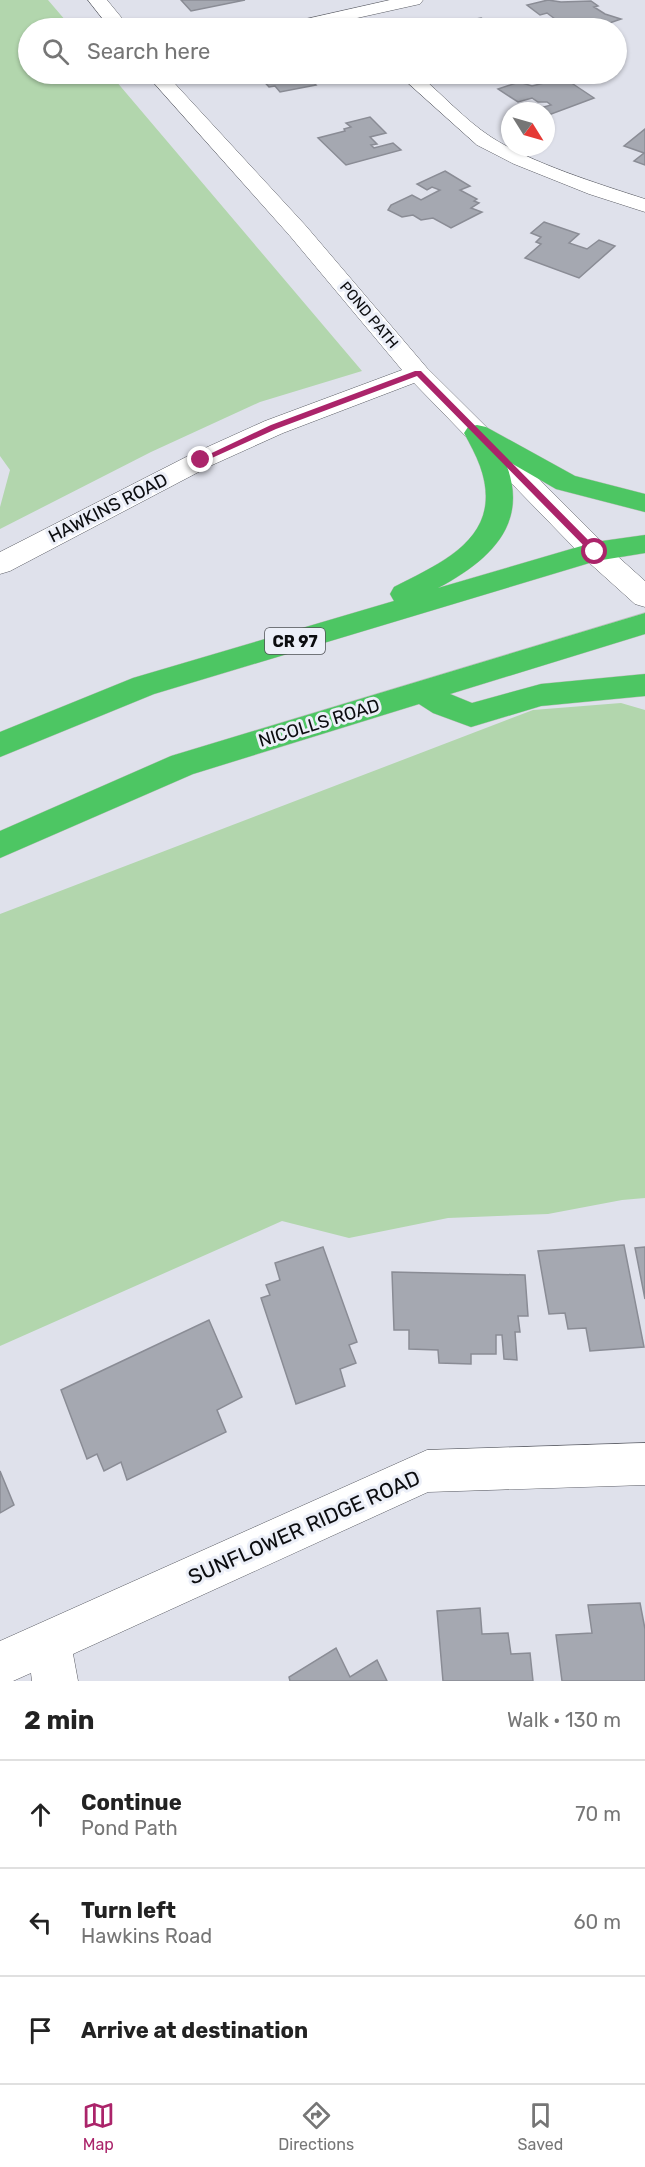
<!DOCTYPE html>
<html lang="en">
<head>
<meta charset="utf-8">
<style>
  :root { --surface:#fff; --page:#f6f6f6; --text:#222; --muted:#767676; --line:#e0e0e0; --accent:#ab246a }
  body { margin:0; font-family:Rubik,sans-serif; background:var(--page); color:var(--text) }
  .compass { position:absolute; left:501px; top:102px; width:54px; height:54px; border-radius:50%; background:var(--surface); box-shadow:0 2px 4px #0004; rotate:127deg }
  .stop { position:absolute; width:18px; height:18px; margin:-14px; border:4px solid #ab246a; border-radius:50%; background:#fff }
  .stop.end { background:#ab246a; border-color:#fff; box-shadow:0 2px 6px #0008 }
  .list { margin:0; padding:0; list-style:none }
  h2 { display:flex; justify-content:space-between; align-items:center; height:78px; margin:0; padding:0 24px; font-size:26px }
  h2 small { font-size:20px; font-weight:400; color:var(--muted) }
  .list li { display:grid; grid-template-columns:39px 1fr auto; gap:18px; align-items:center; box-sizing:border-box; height:108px; padding:0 24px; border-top:2px solid var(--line) }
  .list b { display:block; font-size:22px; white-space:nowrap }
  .list p { margin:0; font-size:20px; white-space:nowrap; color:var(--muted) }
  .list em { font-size:20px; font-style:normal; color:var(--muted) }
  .icon { flex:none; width:33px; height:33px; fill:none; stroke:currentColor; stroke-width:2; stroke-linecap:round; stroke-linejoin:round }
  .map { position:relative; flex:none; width:645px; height:1681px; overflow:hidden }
  .search { position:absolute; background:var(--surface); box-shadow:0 2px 4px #0004; left:18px; right:18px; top:18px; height:66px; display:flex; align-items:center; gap:15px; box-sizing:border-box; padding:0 21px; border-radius:33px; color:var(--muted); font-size:22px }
  .sheet { height:402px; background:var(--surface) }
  nav { display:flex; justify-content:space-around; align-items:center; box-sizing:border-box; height:84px; border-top:2px solid var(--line); background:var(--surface); font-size:16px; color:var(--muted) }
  nav a { display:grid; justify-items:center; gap:3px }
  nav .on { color:var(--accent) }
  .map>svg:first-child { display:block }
  .green { fill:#b2d6ad }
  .building { fill:#a5a8b1; stroke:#8a8c95; stroke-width:1.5 }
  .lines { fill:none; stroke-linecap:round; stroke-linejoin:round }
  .street-casing { stroke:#5a5c64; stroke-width:1 }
  .secondary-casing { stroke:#5a5c64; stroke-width:1 }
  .highway-casing { stroke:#c0c0c1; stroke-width:1 }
  .street { fill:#fff; fill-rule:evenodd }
  .secondary { fill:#fff; fill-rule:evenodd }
  .highway { fill:#4dc663; fill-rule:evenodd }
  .route { fill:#ab246a }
  .labels { text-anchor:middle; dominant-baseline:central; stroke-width:6; stroke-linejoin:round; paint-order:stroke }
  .far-street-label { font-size:15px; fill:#0c0d10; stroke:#eceff8 }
  .shield { fill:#eceff8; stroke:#4f5156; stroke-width:1.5 }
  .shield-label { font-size:16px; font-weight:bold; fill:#0c0d10 }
  .street-label { font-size:18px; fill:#0c0d10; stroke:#eceff8 }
  .near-street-label { font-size:21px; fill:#0c0d10; stroke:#eceff8 }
</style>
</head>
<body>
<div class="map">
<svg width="645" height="1681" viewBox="0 0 645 1681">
  <rect width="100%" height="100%" fill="#dfe1eb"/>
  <!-- green -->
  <g class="green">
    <path d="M0,0H48L72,28H28V74H110L362,371L260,402L151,452L0,529V507L10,470L0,456Z"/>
    <path d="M621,703L645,710V1198L622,1200L548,1214L448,1218L349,1238L282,1221L0,1346V914L533,710Z"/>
  </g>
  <!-- building -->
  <g class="building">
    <path d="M181,0H245L191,11Z"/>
    <path d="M548,0L561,2L591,1L598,6L594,7L605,14L621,19L601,26H588L581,20L563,25L547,13L540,15L527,5Z"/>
    <path d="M481,18L497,28L434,27L455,22L460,27L470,25L466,21Z"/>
    <path d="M257,74H312L302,76L305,79L309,78L316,85L280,92L275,86L269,87Z"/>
    <path d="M564,78L594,98L546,116V111H530L551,105L547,102H538L532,98L518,102L498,89L519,82L532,86Z"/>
    <path d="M370,117L386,133L370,137L377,144L371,145L374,148L393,143L401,150L346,165L318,138L345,131L344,129L351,127L346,123Z"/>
    <path d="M645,129V165L634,161L644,153L624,146Z"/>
    <path d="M445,171L470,186L460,190L477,199L474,201L479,203L471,208L482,212L451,228L433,218L421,220L413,215L402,217L388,210L391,205L412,195L421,200L440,190L432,187L427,190L417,184Z"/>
    <path d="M544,222L579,234L569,243L587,249L599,240L615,246L579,278L525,258L541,244L536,242L541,237L531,233Z"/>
    <path d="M624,1245L644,1347L590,1351L586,1328L568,1329L565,1313L549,1314L538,1251Z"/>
    <path d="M323,1247L357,1342L349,1345L356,1363L340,1369L345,1386L296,1404L261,1298L270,1295L266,1285L280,1280L275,1263Z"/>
    <path d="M645,1247V1299L635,1248Z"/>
    <path d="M392,1272L525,1275L528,1316H518L520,1332H515L517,1360L504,1359L502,1335H496V1354H471V1364L439,1363L438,1350L409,1349V1330H394Z"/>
    <path d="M209,1320L242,1397L217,1410L226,1432L127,1480L121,1462L104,1471L97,1454L87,1459L61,1390Z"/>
    <path d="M0,1471L14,1505L0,1513Z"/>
    <path d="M640,1603L645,1629V1681H562L556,1635L592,1633L588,1605Z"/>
    <path d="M480,1608L482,1634L508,1633L511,1654L530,1653L533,1681H443L437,1611Z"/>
    <path d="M336,1648L350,1677L377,1660L387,1681H290L289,1677Z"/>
  </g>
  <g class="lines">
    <!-- street casing -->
    <g class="street-casing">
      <g id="street">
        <path d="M390,0H423L420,4L312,28H281L284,24Z"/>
        <path d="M398,74H418C442,94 465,120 491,137C531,163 599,184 645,199V212L589,194L514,164L477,145Z"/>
        <path d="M645,1443V1485L428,1492L73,1654L78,1681H32L31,1673L13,1681H0V1641L427,1450Z"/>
      </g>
    </g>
    <!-- secondary casing -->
    <g class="secondary-casing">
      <g id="secondary">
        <path d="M88,0H107L130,28H110Z"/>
        <path d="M146,74H166L306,226L427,368L605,545L645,581V607L635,604L585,559L414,383L283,433L210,466L10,571L0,574V552L192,454L265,421L402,370L290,236Z"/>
      </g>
    </g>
    <!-- highway casing -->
    <g class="highway-casing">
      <g id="highway">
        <path d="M477,425L486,427L575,476L645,494V512L556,489L504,459C532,523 490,560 438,588L595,542L645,535V553L596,561L154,694L0,757V732L133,678L394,601L390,594L394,587C445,561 505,536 480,466C476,455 470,444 464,433L468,427Z"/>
        <path d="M645,613V634L450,694L472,703L541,684L645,674V696L541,706L471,727L433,713L419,704L193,774L0,858V831L171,756Z"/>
      </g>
    </g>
    <!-- street -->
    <use href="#street" class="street"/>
    <!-- secondary -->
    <use href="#secondary" class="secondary"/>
    <!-- highway -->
    <use href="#highway" class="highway"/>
  </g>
  <!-- route -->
  <path class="route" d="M415,371H421L598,550V554H592L417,376L276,429L203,462L197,460L271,425Z"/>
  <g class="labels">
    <!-- far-street labels -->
    <g class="far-street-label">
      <text transform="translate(369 315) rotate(50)">POND PATH</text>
    </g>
    <!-- shield labels -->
    <rect class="shield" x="265" y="628" width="60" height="26" rx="4.5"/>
    <g class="shield-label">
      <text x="295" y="641">CR 97</text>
    </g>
    <!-- street labels -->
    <g class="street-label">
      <text transform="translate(108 508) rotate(-27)">HAWKINS ROAD</text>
      <text transform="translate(319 723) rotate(-17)">NICOLLS ROAD</text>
    </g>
    <!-- near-street labels -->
    <g class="near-street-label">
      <text transform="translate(304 1527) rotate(-24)">SUNFLOWER RIDGE ROAD</text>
    </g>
  </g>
</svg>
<svg class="compass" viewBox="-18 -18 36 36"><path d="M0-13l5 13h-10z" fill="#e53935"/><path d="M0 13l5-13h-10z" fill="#767676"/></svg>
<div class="stop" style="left:595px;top:552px"></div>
<div class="stop end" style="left:201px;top:460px"></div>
<div class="search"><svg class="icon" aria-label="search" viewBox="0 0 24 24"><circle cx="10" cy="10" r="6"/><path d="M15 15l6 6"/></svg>Search here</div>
</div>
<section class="sheet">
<h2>2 min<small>Walk · 130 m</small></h2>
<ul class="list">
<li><svg class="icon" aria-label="ahead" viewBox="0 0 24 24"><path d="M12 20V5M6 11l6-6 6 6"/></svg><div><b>Continue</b><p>Pond Path</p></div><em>70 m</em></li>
<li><svg class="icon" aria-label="left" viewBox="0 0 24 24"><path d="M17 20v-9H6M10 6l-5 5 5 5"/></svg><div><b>Turn left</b><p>Hawkins Road</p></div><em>60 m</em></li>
<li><svg class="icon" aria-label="arrive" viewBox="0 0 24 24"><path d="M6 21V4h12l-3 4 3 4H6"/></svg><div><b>Arrive at destination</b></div></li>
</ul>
</section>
<nav>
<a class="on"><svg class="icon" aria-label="map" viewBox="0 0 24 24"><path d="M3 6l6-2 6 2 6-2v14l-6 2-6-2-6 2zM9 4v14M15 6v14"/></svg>Map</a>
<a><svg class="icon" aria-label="directions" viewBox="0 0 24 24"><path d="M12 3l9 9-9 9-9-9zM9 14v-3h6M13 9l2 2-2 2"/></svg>Directions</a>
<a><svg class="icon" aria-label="saved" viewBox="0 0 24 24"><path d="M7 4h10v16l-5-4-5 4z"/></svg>Saved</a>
</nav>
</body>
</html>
